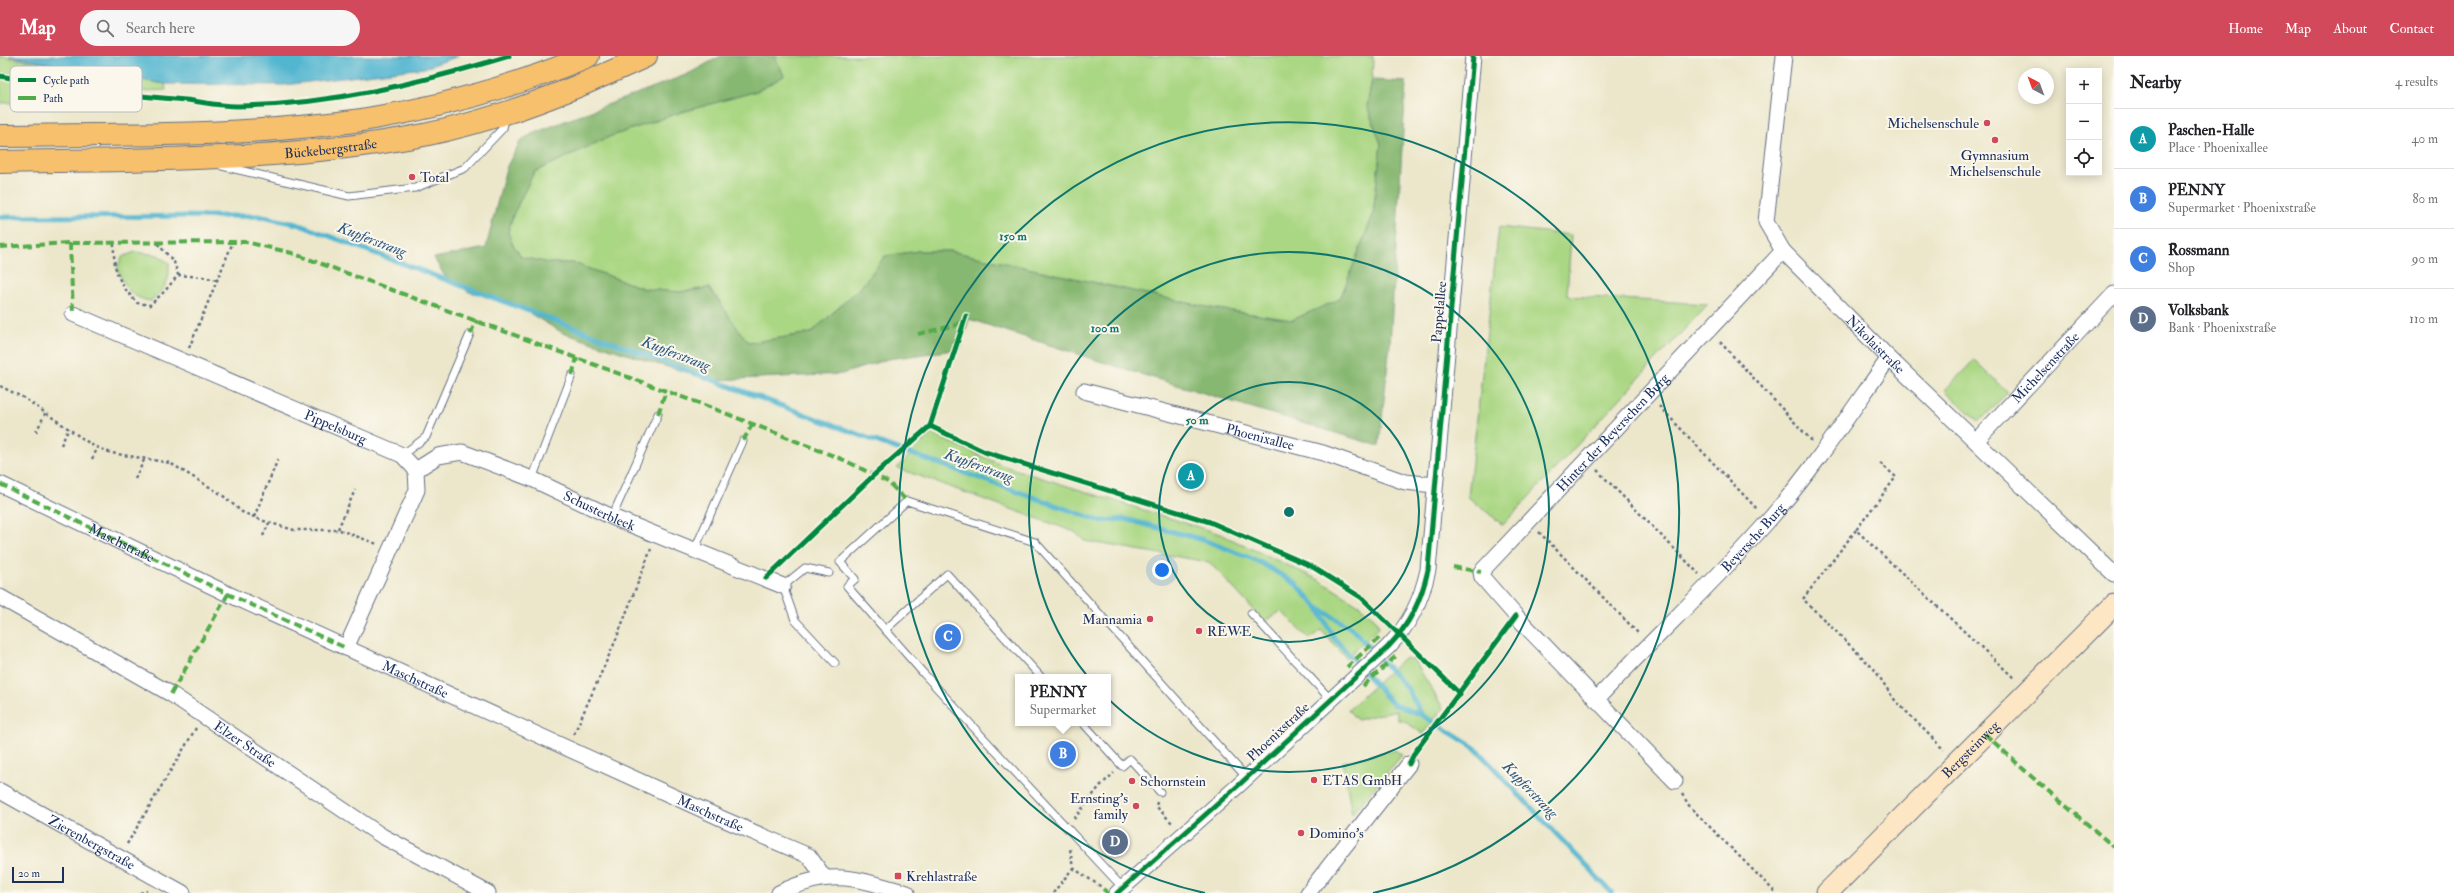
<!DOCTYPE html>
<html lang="en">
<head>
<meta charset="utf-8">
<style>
  :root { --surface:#fff; --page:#f6f6f6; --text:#202124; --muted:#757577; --line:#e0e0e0; --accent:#d1495b }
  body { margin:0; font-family:"IM FELL Double Pica",serif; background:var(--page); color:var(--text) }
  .controls { position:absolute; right:12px; top:12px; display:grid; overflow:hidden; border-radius:0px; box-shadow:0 2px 10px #0003 }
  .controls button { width:36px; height:36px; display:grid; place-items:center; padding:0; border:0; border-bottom:1px solid var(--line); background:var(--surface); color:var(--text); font:20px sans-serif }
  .compass { position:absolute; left:2018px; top:12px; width:36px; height:36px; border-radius:50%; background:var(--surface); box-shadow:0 2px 10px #0003; rotate:319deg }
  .scale { position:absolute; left:12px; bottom:10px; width:52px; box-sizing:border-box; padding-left:4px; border:2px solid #1b2f5e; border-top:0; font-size:11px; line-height:14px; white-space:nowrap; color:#1b2f5e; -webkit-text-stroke:3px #fbf7ec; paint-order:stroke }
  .you { position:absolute; left:1162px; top:514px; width:14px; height:14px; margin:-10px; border:3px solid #fff; border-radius:50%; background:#1a73e8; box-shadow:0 0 0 6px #1a73e833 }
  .badge { display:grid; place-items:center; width:26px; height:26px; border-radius:50%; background:var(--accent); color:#fff; font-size:13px; font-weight:700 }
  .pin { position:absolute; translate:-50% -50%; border:2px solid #fff; box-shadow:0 1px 4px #0006 }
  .popup { position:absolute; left:1015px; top:618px; width:96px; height:52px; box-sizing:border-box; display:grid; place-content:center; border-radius:0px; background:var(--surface); filter:drop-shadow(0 1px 3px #0005); font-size:13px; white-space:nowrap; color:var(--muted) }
  .popup b { font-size:15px; color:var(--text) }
  .popup::after { content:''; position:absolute; left:50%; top:100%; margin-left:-8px; border:8px solid transparent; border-top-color:var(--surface) }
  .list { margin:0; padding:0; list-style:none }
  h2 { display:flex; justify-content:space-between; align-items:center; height:52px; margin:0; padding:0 16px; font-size:17px }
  h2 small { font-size:13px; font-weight:400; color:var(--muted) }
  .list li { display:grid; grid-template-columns:26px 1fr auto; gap:12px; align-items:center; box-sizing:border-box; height:60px; padding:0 16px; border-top:1px solid var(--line) }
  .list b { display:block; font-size:15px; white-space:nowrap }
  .list p { margin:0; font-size:13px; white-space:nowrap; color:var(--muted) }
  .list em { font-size:13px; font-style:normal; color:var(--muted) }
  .icon { flex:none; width:22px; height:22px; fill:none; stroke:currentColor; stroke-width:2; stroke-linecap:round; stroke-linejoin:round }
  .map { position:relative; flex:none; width:2114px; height:837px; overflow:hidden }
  header { display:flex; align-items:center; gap:24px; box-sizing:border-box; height:56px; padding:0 20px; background:var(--accent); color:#fff }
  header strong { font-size:19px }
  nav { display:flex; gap:22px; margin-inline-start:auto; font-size:14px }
  .search { width:280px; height:36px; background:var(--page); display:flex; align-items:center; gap:10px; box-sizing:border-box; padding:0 14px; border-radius:22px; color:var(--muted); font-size:15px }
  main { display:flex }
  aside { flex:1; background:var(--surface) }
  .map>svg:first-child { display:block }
  .green { fill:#aad783; stroke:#628370 }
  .forest { fill:#87b871; stroke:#517468 }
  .water { fill:#52b6d0; stroke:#367297 }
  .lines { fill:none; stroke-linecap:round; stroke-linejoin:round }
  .stream { stroke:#52b6d0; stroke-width:5 }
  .lane-casing { stroke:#646f84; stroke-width:9 }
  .street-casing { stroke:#646f84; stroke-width:17 }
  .secondary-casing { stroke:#646f84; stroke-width:23 }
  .highway-casing { stroke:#646f84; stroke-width:24 }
  .path { stroke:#646f84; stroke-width:2.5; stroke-dasharray:3 3; stroke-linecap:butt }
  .lane { stroke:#fff; stroke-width:7 }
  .street { stroke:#fff; stroke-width:15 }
  .secondary { stroke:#fce6c4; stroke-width:21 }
  .highway { stroke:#f7c06c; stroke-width:22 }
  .quiet { stroke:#52ab49; stroke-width:4; stroke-dasharray:8 4; stroke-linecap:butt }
  .cycleway-casing { stroke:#fbf7ec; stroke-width:8 }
  .cycleway { stroke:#00873e; stroke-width:5 }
  .ring { fill:none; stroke:#0f766e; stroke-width:2 }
  .poi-dot { fill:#d1495b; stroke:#fbf7ec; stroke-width:1.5 }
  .labels { text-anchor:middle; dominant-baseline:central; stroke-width:4; stroke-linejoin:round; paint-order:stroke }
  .poi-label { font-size:14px; fill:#1b2f5e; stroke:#fbf7ec; text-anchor:start }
  .street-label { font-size:14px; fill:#1b2f5e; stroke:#fbf7ec }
  .water-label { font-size:15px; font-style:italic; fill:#2c5880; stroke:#fbf7ec }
  .key { fill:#fbf7ec; stroke:#b8bbc1; stroke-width:1 }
  .key-label { font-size:11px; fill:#1b2f5e }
  .centre { fill:#0f766e; stroke:#fbf7ec; stroke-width:2 }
  .ring-label { font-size:12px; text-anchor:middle; font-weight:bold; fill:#0f766e; stroke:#fbf7ec; stroke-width:4; stroke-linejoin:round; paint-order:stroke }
</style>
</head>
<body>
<header>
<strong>Map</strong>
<div class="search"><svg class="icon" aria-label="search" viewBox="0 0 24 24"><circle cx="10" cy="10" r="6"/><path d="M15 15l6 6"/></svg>Search here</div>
<nav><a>Home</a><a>Map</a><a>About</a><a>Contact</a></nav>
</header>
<main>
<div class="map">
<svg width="2114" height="837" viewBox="0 0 2114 837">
  <rect width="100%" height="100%" fill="#fbf7ec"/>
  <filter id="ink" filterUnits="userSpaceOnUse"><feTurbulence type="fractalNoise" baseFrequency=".025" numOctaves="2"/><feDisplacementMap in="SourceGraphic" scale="8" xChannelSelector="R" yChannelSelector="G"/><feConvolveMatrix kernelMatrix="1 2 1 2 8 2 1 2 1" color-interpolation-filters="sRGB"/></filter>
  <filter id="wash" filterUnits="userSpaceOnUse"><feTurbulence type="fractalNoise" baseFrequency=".012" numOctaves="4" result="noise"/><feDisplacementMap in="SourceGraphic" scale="16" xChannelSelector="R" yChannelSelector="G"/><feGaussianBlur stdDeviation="0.9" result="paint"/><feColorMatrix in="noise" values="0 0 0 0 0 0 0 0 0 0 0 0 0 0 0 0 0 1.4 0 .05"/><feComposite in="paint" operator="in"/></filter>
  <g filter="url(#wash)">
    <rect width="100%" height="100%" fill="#ece7cb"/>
    <!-- green -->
    <g class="green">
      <path d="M0,0L165,28L166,34L89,37L90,45L0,47Z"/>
      <path d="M775,0H1373L1372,24L1367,50L1381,88L1373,159L1340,243L1292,264L1211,252L950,195H918L885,200L862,230L811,277L749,287L728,262L719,244L709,232L679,236L645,233L573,207H549L521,201L512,187L508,176L513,159L534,116L609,81L675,58L757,35L784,20Z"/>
      <path d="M1499,171L1571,179L1567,240L1708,248L1503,469L1468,441Z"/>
      <path d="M135,196L158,199L169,207C170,227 165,232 151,245C129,242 125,230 117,212L122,201Z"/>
      <path d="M1974,304L2008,336L1979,366L1945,334Z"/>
      <path d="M931,378L1004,410L1220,478L1319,524L1359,549L1377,565L1379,572L1346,602L1321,574L1309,583L1281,555L1265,566L1209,506L1084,485L1075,476L897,412Z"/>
      <path d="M1404,602L1414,604L1443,652L1423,678L1403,664H1398L1396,654L1357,664L1348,654Z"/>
      <path d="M1395,694L1402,699L1352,758L1343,706Z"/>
    </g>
    <!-- forest -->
    <path class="forest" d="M721,0H775L784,20L757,35L675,58L609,81L534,116L513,159L508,176L512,187L521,201L549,207H573L645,233L679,236L709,232C724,250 734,270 749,287L811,277L862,230L885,200L918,195H950L1211,252L1292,264L1340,243L1373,159L1381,88L1367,50L1372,24L1406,26L1390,288L1379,390L1124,313L969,263L960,293L888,303L842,318L716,324L657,308L563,277L509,245L469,236L444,219L434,202L486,192L506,112L521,84L534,77L688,18Z"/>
    <!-- water -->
    <path class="water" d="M9,0H459L424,12L284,29L165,28Z"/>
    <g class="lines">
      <!-- stream -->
      <g class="stream">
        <path d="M0,161L258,160L297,168L889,390L1100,465L1125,463L1204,484L1258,505L1296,528L1318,552L1351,572L1407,632L1422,659L1475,692L1612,837"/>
        <path d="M1318,553L1334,582L1393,648L1422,659"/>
      </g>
    </g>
  </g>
  <g filter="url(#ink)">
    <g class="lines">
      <!-- lane casing -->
      <g class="lane-casing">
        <g id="lane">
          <path d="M222,110L349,140L415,132L465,112L503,72L506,60"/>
          <path d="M402,399L426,381L470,278"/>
          <path d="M532,423L572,319"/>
          <path d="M612,461L658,358"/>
          <path d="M694,495L743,385"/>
          <path d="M829,517L805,512L783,530L795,564L835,607"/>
          <path d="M1251,557L1331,644"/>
          <path d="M885,574L947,518L1041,621"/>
          <path d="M1083,667L1122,710L1130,703L1160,736"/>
          <path d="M1123,832L924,618L847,530L855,523L840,506L907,445L1035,486L1247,722"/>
        </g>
      </g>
      <!-- street casing -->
      <g class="street-casing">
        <g id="street">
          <path id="s1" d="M1784,0L1766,166L1783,195L1889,302L2114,518"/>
          <path id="s2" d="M73,258L402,399L416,414L417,434L346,592"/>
          <path id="s3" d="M1084,335L1323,397L1405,426L1435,429"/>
          <path id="s4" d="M1976,385L2114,238"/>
          <path id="s5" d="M416,414L438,400L462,396L532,423L612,461L783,530"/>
          <path id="s6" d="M0,428L228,538L723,763L809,800L824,821"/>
          <path id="s7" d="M0,541L171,638L382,780L488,837"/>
          <path id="s8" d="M1596,644C1652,583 1714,527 1768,465C1813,414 1850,357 1889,302"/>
          <path id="s9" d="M1675,725L1516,560L1482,521L1481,516L1783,195"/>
          <path id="s10" d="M0,735L183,837"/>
          <path d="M779,837C830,812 855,822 907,837"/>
          <path d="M1117,837L1240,728L1388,591C1410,568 1421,545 1428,514L1473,0"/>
          <path d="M1308,837L1409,708"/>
        </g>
      </g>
      <!-- secondary casing -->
      <g class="secondary-casing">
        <g id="secondary">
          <path id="s11" d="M1827,837L2114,549"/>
        </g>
      </g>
      <!-- highway casing -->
      <g class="highway-casing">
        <g id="highway">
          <path d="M0,80C120,78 243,81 362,64C440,52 516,30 588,0"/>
          <path id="s12" d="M0,106C142,103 284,106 424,79C502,63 575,33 646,0"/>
        </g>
      </g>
      <!-- path -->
      <g class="path">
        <path d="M114,187C113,215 118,226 137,247L150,249L165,235L178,219L174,206L156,186"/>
        <path d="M178,219L203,221L217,224"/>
        <path d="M1720,286L1812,385"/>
        <path d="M189,292L233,186"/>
        <path d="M0,330L24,342L92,389L111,397L170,407L221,438L242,456L264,465L294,474H340L377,488"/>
        <path d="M1659,350L1758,454"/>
        <path d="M36,376L46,356"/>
        <path d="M61,389L69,372"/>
        <path d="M92,403L98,391"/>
        <path d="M1880,407L1896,421L1856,474L2014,622"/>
        <path d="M1597,414L1699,518"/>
        <path d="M135,423L145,402"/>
        <path d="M254,461L278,403"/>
        <path d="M338,473L355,434"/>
        <path d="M1856,474L1803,543L1875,614L1893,642L1944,694"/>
        <path d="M1539,476L1639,578"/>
        <path d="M263,480L269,467"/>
        <path d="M574,678L615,586L651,493"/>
        <path d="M1682,738L1690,751L1776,837"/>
        <path d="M1157,746L1156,750L1172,767"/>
        <path d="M1074,763L1100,730L1114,717"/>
        <path d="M127,788L196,672"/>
        <path d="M1073,812L1103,832"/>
        <path d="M140,837L147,835"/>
        <path d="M1053,837L1073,812L1070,793"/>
      </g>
      <!-- lane -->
      <use href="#lane" class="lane"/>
      <!-- street -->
      <use href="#street" class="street"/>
      <!-- secondary -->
      <use href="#secondary" class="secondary"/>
      <!-- highway -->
      <use href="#highway" class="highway"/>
      <!-- quiet -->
      <g class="quiet">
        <path d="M70,187L73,258"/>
        <path d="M0,191L70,187L246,186L292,197L712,352L844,404L888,426L907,445"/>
        <path d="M470,278L477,264"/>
        <path d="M918,278L956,269L963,263"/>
        <path d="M572,319L577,302"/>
        <path d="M658,358L666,335"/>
        <path d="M743,385L752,369"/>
        <path id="s13" d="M0,428L228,538L346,592"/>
        <path d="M1453,511L1481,516"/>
        <path d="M1347,611L1379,582"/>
        <path d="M1363,630L1396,600"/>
        <path d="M171,638L228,538"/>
        <path d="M1985,678L2032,721L2114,791"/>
        <path d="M1103,833L1108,837"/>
      </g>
      <!-- cycleway casing -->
      <g class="cycleway-casing">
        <g id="cycleway">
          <path d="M0,20C61,32 123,39 186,44C202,46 220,50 237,50C330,49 420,27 509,0"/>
          <path d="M966,260L930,370L985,396L1210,466L1311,510L1362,542L1460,638"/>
          <path d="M766,522L874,419L930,370"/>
          <path d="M1409,708L1415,696L1516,560"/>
          <path d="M1117,837L1240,728L1388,591C1410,568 1421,545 1428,514L1473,0"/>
        </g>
      </g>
      <!-- cycleway -->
      <use href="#cycleway" class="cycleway"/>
    </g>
  </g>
  <!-- distance rings -->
  <g class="ring">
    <circle cx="1289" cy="456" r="130"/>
    <circle cx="1289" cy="456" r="260"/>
    <path d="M1205 837A390 390 0 1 1 1373 837"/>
  </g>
  <!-- markers -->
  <g class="poi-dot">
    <circle cx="1987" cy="67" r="4"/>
    <circle cx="1995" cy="84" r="4"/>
    <circle cx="412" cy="121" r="4"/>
    <circle cx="1150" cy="563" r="4"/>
    <circle cx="1199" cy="575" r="4"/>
    <circle cx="1314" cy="724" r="4"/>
    <circle cx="1132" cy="725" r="4"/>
    <circle cx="1136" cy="750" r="4"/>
    <circle cx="1301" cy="777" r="4"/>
    <rect x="894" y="816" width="8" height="8" rx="2"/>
  </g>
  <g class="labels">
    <!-- poi labels -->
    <g class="poi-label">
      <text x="1979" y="67" text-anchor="end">Michelsenschule</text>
      <text x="1995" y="99" text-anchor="middle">Gymnasium<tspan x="1995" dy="16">Michelsenschule</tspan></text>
      <text x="420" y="121">Total</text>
      <text x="1142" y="563" text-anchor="end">Mannamia</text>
      <text x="1207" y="575">REWE</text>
      <text x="1322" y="724">ETAS GmbH</text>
      <text x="1140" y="725">Schornstein</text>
      <text x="1128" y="742" text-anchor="end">Ernsting's<tspan x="1128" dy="16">family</tspan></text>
      <text x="1309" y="777">Domino's</text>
      <text x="906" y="820">Krehlastraße</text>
    </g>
    <!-- street labels -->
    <g class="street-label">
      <text stroke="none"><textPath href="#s12" startOffset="331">Bückebergstraße</textPath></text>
      <text transform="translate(1439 256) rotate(-85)">Pappelallee</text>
      <text stroke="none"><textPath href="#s1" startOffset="332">Nikolaistraße</textPath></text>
      <text stroke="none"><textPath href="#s4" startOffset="101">Michelsenstraße</textPath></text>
      <text stroke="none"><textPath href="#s2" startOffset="286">Pippelsburg</textPath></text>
      <text stroke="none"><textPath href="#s9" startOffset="478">Hinter der Beyerschen Burg</textPath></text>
      <text stroke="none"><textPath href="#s3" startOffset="182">Phoenixallee</textPath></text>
      <text stroke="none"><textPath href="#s5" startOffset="200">Schusterbleek</textPath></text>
      <text stroke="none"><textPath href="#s8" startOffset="226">Beyersche Burg</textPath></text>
      <text stroke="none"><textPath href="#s13" startOffset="135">Maschstraße</textPath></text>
      <text stroke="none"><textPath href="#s6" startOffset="459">Maschstraße</textPath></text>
      <text transform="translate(1278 676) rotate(-43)">Phoenixstraße</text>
      <text stroke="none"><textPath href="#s7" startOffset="286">Elzer Straße</textPath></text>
      <text stroke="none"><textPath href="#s11" startOffset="203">Bergsteinweg</textPath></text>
      <text stroke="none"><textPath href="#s6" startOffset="783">Maschstraße</textPath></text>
      <text stroke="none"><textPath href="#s10" startOffset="105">Zierenbergstraße</textPath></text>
    </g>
    <!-- water labels -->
    <g class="water-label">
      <text transform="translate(372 184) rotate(21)">Kupferstrang</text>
      <text transform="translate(676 298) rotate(21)">Kupferstrang</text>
      <text transform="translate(979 410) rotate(20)">Kupferstrang</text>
      <text transform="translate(1530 734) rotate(46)">Kupferstrang</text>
    </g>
  </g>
  <!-- legend -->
  <rect x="10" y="10" width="132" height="46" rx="6" class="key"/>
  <rect x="18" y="22" width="18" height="4" fill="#00873e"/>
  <rect x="18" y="40" width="18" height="4" fill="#52ab49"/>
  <g class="key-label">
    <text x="43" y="28">Cycle path</text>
    <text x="43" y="46">Path</text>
  </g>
  <circle cx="1289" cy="456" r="6" class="centre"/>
  <g class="ring-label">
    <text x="1013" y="184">150 m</text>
    <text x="1105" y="276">100 m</text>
    <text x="1197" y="368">50 m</text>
  </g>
</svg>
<div class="controls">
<button>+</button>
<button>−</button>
<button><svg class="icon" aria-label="locate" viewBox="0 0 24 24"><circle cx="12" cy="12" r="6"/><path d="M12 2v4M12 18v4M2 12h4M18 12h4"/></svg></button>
</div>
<svg class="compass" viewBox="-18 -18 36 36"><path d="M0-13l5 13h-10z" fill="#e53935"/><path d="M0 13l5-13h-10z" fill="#757577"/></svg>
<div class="scale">20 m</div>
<div class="you"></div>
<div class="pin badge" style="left:1191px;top:420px;background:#0f9aa8">A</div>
<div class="pin badge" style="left:1063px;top:698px;background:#3f7fe0">B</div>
<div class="popup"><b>PENNY</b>Supermarket</div>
<div class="pin badge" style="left:948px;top:581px;background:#3f7fe0">C</div>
<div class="pin badge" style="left:1115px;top:786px;background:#5c6f8a">D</div>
</div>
<aside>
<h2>Nearby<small>4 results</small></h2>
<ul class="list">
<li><span class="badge" style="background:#0f9aa8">A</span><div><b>Paschen-Halle</b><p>Place · Phoenixallee</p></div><em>40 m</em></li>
<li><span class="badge" style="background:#3f7fe0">B</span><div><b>PENNY</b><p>Supermarket · Phoenixstraße</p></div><em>80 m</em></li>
<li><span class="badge" style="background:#3f7fe0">C</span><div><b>Rossmann</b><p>Shop</p></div><em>90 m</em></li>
<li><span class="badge" style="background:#5c6f8a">D</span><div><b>Volksbank</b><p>Bank · Phoenixstraße</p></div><em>110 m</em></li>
</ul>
</aside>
</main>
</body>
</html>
